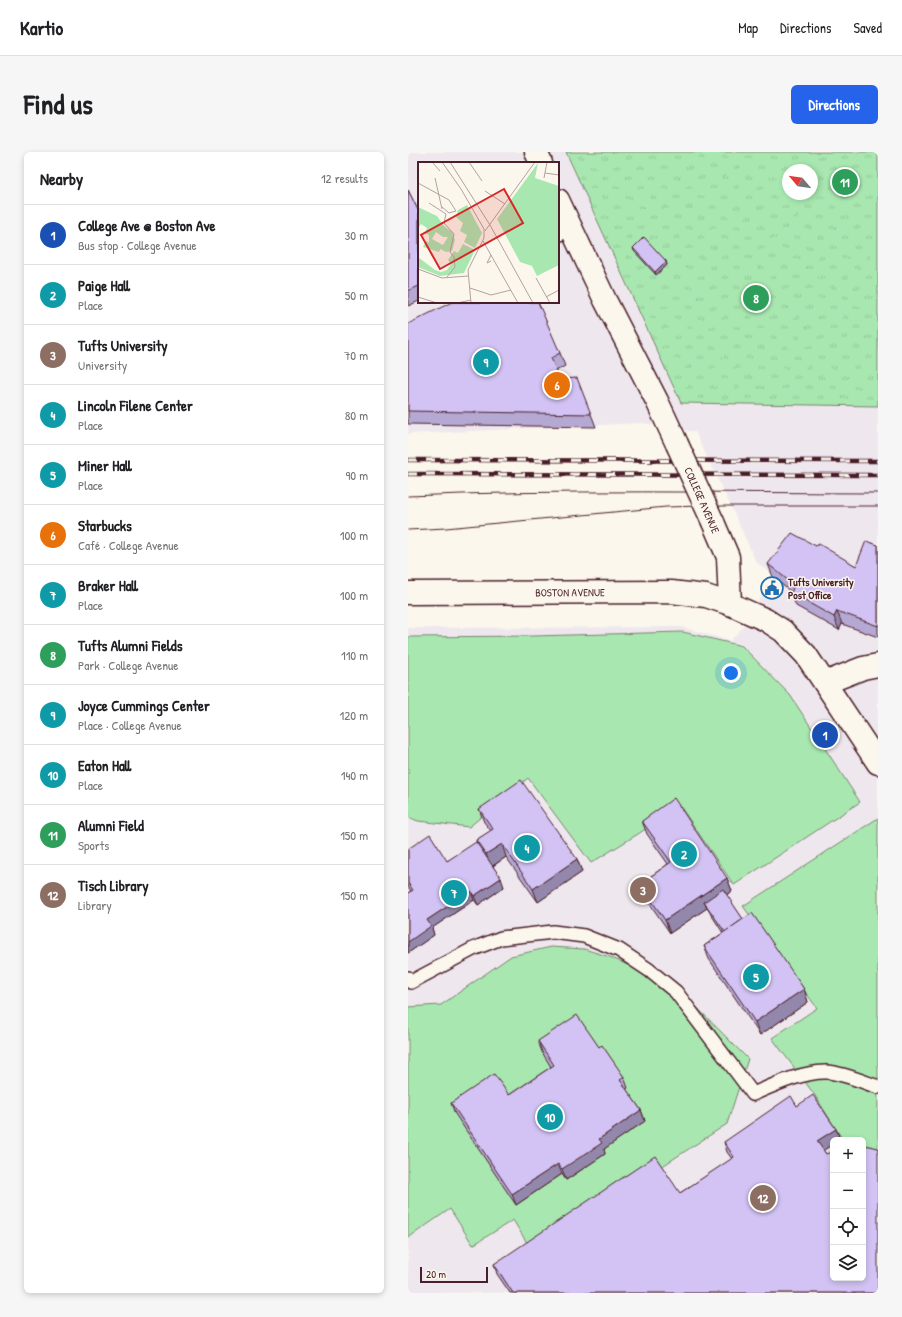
<!DOCTYPE html>
<html lang="en">
<head>
<meta charset="utf-8">
<style>
  :root { --surface:#fff; --page:#f6f6f6; --text:#202124; --muted:#757577; --line:#e0e0e0; --accent:#2563eb }
  body { margin:0; font-family:"Patrick Hand",sans-serif; background:var(--page); color:var(--text) }
  .controls { position:absolute; right:12px; bottom:12px; display:grid; overflow:hidden; border-radius:6px; box-shadow:0 2px 6px #0003 }
  .controls button { width:36px; height:36px; display:grid; place-items:center; padding:0; border:0; border-bottom:1px solid var(--line); background:var(--surface); color:var(--text); font:20px sans-serif }
  .compass { position:absolute; left:374px; top:12px; width:36px; height:36px; border-radius:50%; background:var(--surface); box-shadow:0 2px 6px #0003; rotate:299deg }
  .scale { position:absolute; left:12px; bottom:10px; width:68px; box-sizing:border-box; padding-left:4px; border:2px solid #4a1f2b; border-top:0; font-size:11px; line-height:14px; white-space:nowrap; color:#4a1f2b; -webkit-text-stroke:3px #fbf7ec; paint-order:stroke }
  .you { position:absolute; left:323px; top:521px; width:14px; height:14px; margin:-10px; border:3px solid #fff; border-radius:50%; background:#1a73e8; box-shadow:0 0 0 6px #1a73e833 }
  .badge { display:grid; place-items:center; width:26px; height:26px; border-radius:50%; background:var(--accent); color:#fff; font-size:13px; font-weight:700 }
  .pin { position:absolute; translate:-50% -50%; border:2px solid #fff; box-shadow:0 1px 4px #0006 }
  .list { margin:0; padding:0; list-style:none }
  h2 { display:flex; justify-content:space-between; align-items:center; height:52px; margin:0; padding:0 16px; font-size:17px }
  h2 small { font-size:13px; font-weight:400; color:var(--muted) }
  .list li { display:grid; grid-template-columns:26px 1fr auto; gap:12px; align-items:center; box-sizing:border-box; height:60px; padding:0 16px; border-top:1px solid var(--line) }
  .list b { display:block; font-size:15px; white-space:nowrap }
  .list p { margin:0; font-size:13px; white-space:nowrap; color:var(--muted) }
  .list em { font-size:13px; font-style:normal; color:var(--muted) }
  .icon { flex:none; width:22px; height:22px; fill:none; stroke:currentColor; stroke-width:2; stroke-linecap:round; stroke-linejoin:round }
  .map { position:relative; flex:none; width:470px; height:1141px; overflow:hidden; border-radius:6px }
  header { display:flex; align-items:center; gap:24px; box-sizing:border-box; height:56px; padding:0 20px; background:var(--surface); border-bottom:1px solid var(--line) }
  header strong { font-size:19px }
  nav { display:flex; gap:22px; margin-inline-start:auto; font-size:14px }
  .intro { display:flex; align-items:center; justify-content:space-between; box-sizing:border-box; height:96px; padding:0 24px }
  h1 { margin:0; font-size:28px }
  .button { padding:10px 18px; border-radius:6px; background:var(--accent); color:#fff; font-size:14px; font-weight:700 }
  main { display:flex; gap:24px; padding:0 24px }
  aside { flex:1; background:var(--surface); border-radius:6px; box-shadow:0 2px 6px #0003 }
  .map>svg:first-child { display:block }
  .built { fill:#efe7ee; fill-rule:evenodd }
  .grass { fill:#a8e8b0; stroke:#79846e; fill-rule:evenodd }
  .park { fill:url(#park-tufts); stroke:#79846e; fill-rule:evenodd }
  .lines { fill:none; stroke-linecap:round; stroke-linejoin:round }
  .lane-casing { stroke:#4a1f2b; stroke-width:16 }
  .secondary-casing { stroke:#4a1f2b; stroke-width:25 }
  .lane { stroke:#fbf7ec; stroke-width:13 }
  .secondary { stroke:#fbf7ec; stroke-width:22 }
  .tram { stroke:#4a1f2b; stroke-width:1 }
  .rail-casing { stroke:#4a1f2b; stroke-width:4.5 }
  .rail { stroke:#fbf7ec; stroke-width:3; stroke-dasharray:9; stroke-linecap:butt }
  .secondary-bridge-casing { stroke:#4a1f2b; stroke-width:25; stroke-linecap:butt }
  .secondary-bridge { stroke:#fbf7ec; stroke-width:22 }
  .wall { fill:#b5a8d2; stroke:#4a1f2b }
  .shaded-wall { fill:#9388ab; stroke:#4a1f2b }
  .building { fill:#d2c3f4; stroke:#4a1f2b }
  .labels { text-anchor:middle; dominant-baseline:central; stroke-width:3; stroke-linejoin:round; paint-order:stroke }
  .street-label { font-size:11px; fill:#4a1f2b; stroke:#fbf7ec }
  .poi-label { font-size:11px; font-weight:bold; fill:#4a1f2b; stroke:#fbf7ec; text-anchor:start }
  .inset-road { fill:none; stroke:#b4a19f; stroke-width:1 }
  .view { fill:#d62828; fill-opacity:0.15; stroke:#d62828; stroke-width:2 }
  .inset-edge { fill:none; stroke:#4a1f2b; stroke-width:2 }
</style>
</head>
<body>
<header>
<strong>Kartio</strong>
<nav><a>Map</a><a>Directions</a><a>Saved</a></nav>
</header>
<div class="intro"><h1>Find us</h1><a class="button">Directions</a></div>
<main>
<aside>
<h2>Nearby<small>12 results</small></h2>
<ul class="list">
<li><span class="badge" style="background:#1a4fb4">1</span><div><b>College Ave @ Boston Ave</b><p>Bus stop · College Avenue</p></div><em>30 m</em></li>
<li><span class="badge" style="background:#0f9aa8">2</span><div><b>Paige Hall</b><p>Place</p></div><em>50 m</em></li>
<li><span class="badge" style="background:#8d6e63">3</span><div><b>Tufts University</b><p>University</p></div><em>70 m</em></li>
<li><span class="badge" style="background:#0f9aa8">4</span><div><b>Lincoln Filene Center</b><p>Place</p></div><em>80 m</em></li>
<li><span class="badge" style="background:#0f9aa8">5</span><div><b>Miner Hall</b><p>Place</p></div><em>90 m</em></li>
<li><span class="badge" style="background:#e8710a">6</span><div><b>Starbucks</b><p>Café · College Avenue</p></div><em>100 m</em></li>
<li><span class="badge" style="background:#0f9aa8">7</span><div><b>Braker Hall</b><p>Place</p></div><em>100 m</em></li>
<li><span class="badge" style="background:#2e9e5b">8</span><div><b>Tufts Alumni Fields</b><p>Park · College Avenue</p></div><em>110 m</em></li>
<li><span class="badge" style="background:#0f9aa8">9</span><div><b>Joyce Cummings Center</b><p>Place · College Avenue</p></div><em>120 m</em></li>
<li><span class="badge" style="background:#0f9aa8">10</span><div><b>Eaton Hall</b><p>Place</p></div><em>140 m</em></li>
<li><span class="badge" style="background:#2e9e5b">11</span><div><b>Alumni Field</b><p>Sports</p></div><em>150 m</em></li>
<li><span class="badge" style="background:#8d6e63">12</span><div><b>Tisch Library</b><p>Library</p></div><em>150 m</em></li>
</ul>
</aside>
<div class="map">
<svg width="470" height="1141" viewBox="0 0 470 1141">
  <defs>
    <pattern id="park-tufts" width="24" height="20" patternUnits="userSpaceOnUse"><rect width="24" height="20" fill="#a8e8b0"/><path d="M3 7l-1-3M5 7V3M7 7l1-3M15 17l-1-3M17 17v-4M19 17l1-3" fill="none" stroke="#92c798"/></pattern>
  </defs>
  <rect width="100%" height="100%" fill="#fbf7ec"/>
  <filter id="ink" filterUnits="userSpaceOnUse"><feTurbulence type="fractalNoise" baseFrequency=".025" numOctaves="2"/><feDisplacementMap in="SourceGraphic" scale="8" xChannelSelector="R" yChannelSelector="G"/><feConvolveMatrix kernelMatrix="1 2 1 2 8 2 1 2 1" color-interpolation-filters="sRGB"/></filter>
  <g filter="url(#ink)">
    <!-- built -->
    <path class="built" d="M0,0H470V1141H0V476L274,475L322,489L336,474L365,423L348,410L327,363L287,280L234,271L0,282ZM11,11H150V150H11ZM380,18H404V42H380ZM425,988H455V1126H425Z"/>
    <!-- grass -->
    <g class="grass">
      <path d="M275,480L334,494L382,543L452,650L326,733L272,654L230,682L183,711L120,626L61,675L10,669L0,665V485L124,484Z"/>
      <path d="M470,666V1000L455,1001V988H435L406,942L364,886L409,856L335,754Z"/>
      <path d="M143,795L176,797L202,805L235,820L247,813L340,907L319,972L124,1099L105,1068L65,1093L42,1057L0,1086V855L33,853L103,804ZM149,924L220,936L216,938L195,997L197,1002L158,1028L154,1022L108,1053L104,954Z"/>
    </g>
    <!-- park -->
    <path class="park" d="M158,0H470V254L273,251ZM380,18H404V42H380Z"/>
    <g class="lines">
      <!-- lane casing -->
      <g class="lane-casing">
        <g id="lane">
          <path d="M150,83L163,75"/>
          <path d="M0,826L3,830L65,797L93,786L145,780L176,784L211,798L241,818L268,840L345,942C366,933 396,919 419,920C435,921 456,930 470,935"/>
        </g>
      </g>
      <!-- secondary casing -->
      <g class="secondary-casing">
        <g id="secondary">
          <path d="M128,0L133,11"/>
          <path d="M150,48L197,148L249,249L269,292"/>
          <path d="M305,370L320,405L322,452"/>
          <path id="s1" d="M0,441L263,440L298,444L322,452L358,468L375,479L398,503L470,611"/>
          <path d="M417,531L455,516L470,513"/>
        </g>
      </g>
      <!-- lane -->
      <use href="#lane" class="lane"/>
      <!-- secondary -->
      <use href="#secondary" class="secondary"/>
      <!-- tram -->
      <g class="tram">
        <path d="M0,344C156,337 313,341 470,341"/>
        <path d="M0,378L38,376L258,355L294,354H470"/>
      </g>
      <!-- rail casing -->
      <g class="rail-casing">
        <g id="rail">
          <path d="M0,308L470,309"/>
          <path d="M0,322L470,323"/>
        </g>
      </g>
      <!-- rail -->
      <use href="#rail" class="rail"/>
      <!-- secondary-bridge casing -->
      <g class="secondary-bridge-casing">
        <path id="secondary-bridge" d="M269,292L305,370"/>
      </g>
      <!-- secondary-bridge -->
      <use href="#secondary-bridge" class="secondary-bridge"/>
    </g>
    <!-- wall -->
    <g class="wall">
      <path d="M0,38L11,60V149L0,154Z"/>
      <path d="M225,96L258,109L259,113L248,123L226,99Z"/>
      <path d="M0,172L152,201L157,214L148,219L152,227L183,262L188,275L0,272Z"/>
      <path d="M470,393V485L434,472L431,478L388,454L383,441V440L365,425L360,412L408,394L448,414Z"/>
      <path d="M71,657L169,707L174,720L130,750L98,705L85,714L96,735L70,753L66,748L24,776L26,783L0,801V741L3,739L0,735V697L39,709L69,692L68,688L83,679L76,670Z"/>
      <path d="M234,669L319,726L324,739L318,743L335,767L396,837L400,850L352,883L301,807L296,794L315,781L299,756L262,781L237,745L232,732L260,712L239,682Z"/>
      <path d="M130,889L191,895L216,925L220,936L218,937L233,958L237,969L196,997L197,1002L158,1028L154,1022L108,1053L47,962L43,951L101,943L143,915L134,900Z"/>
      <path d="M389,954L428,977L432,987L425,988V992L415,998L418,1002L470,1141H102L89,1122L86,1112L272,1041L324,1007L319,1000L316,990Z"/>
    </g>
    <!-- shaded-wall -->
    <g class="shaded-wall">
      <path d="M258,109L259,113L248,123L247,120Z"/>
      <path d="M429,459L434,472L431,478L426,465Z"/>
      <path d="M94,692L98,705L83,715L78,702Z"/>
      <path d="M169,707L174,720L130,750L125,737Z"/>
      <path d="M93,726L96,735L70,753L66,744Z"/>
      <path d="M319,726L324,739L300,755L296,750L299,756L262,781L257,768Z"/>
      <path d="M63,739L66,748L24,776L26,783L0,801V790L19,768Z"/>
      <path d="M396,837L400,850L352,883L347,870Z"/>
      <path d="M233,958L237,969L196,997L197,1002L158,1028L154,1017L191,987Z"/>
      <path d="M428,977L432,987L431,988H425V992L413,1000L409,989Z"/>
      <path d="M150,1012L154,1022L108,1053L104,1042Z"/>
    </g>
    <!-- building -->
    <g class="building">
      <path d="M0,38L11,60V134L0,139Z"/>
      <path d="M236,85L258,109L247,120L225,96Z"/>
      <path d="M44,150H130L152,201L143,206L152,227L169,226L183,262L0,259V172Z"/>
      <path d="M384,381L408,394L411,392L448,414L458,389L470,393V474L429,459L426,465L383,441L386,433L360,412Z"/>
      <path d="M113,628L169,707L125,737L94,692L78,702L68,688L85,677L71,657Z"/>
      <path d="M266,646L319,726L257,768L232,732L263,710L234,669Z"/>
      <path d="M22,682L39,709L68,690L93,726L66,744L63,739L19,768L23,774L0,790V741L5,738L0,731V697Z"/>
      <path d="M315,737L335,767L317,780L296,750Z"/>
      <path d="M344,761L396,837L347,870L296,794Z"/>
      <path d="M169,863L191,895L194,893L216,925L212,928L233,958L191,987L194,991L154,1017L150,1012L104,1042L43,951L86,922L101,943L146,913L130,889Z"/>
      <path d="M405,943L428,977L409,989L418,1002L425,999V1126H455V993L462,994L470,996V1141H105L86,1112L247,1004L272,1041L326,1005L316,990L383,944L389,954Z"/>
    </g>
  </g>
  <!-- icons -->
  <defs>
    <g id="civic-ring" transform="scale(1.15)"><circle r="9.5" fill="#fbf7ec" stroke="#1f6fb2" stroke-width="1.5"/><path d="M-.6-6.5H3V-4.5H.6V-3L4-1V1h2V6H-6V1h2V-1L-.6-3ZM-1.2 2.5V6h2.4V2.5Z" fill="#1f6fb2"/></g>
  </defs>
  <g fill-rule="evenodd">
    <use href="#civic-ring" x="364" y="436"/>
  </g>
  <g class="labels">
    <!-- street labels -->
    <g class="street-label">
      <text transform="translate(294 348) rotate(66)">COLLEGE AVENUE</text>
      <text stroke="none"><textPath href="#s1" startOffset="162">BOSTON AVENUE</textPath></text>
    </g>
    <!-- poi labels -->
    <g class="poi-label">
      <text x="380" y="430">Tufts University<tspan x="380" dy="13">Post Office</tspan></text>
    </g>
  </g>
  <!-- overview -->
  <g transform="translate(10 10)">
    <rect width="141" height="141" fill="#fbf7ec"/>
    <path d="M49,43L64,71L57,86L46,80L49,73L42,69L45,61L38,55L40,48ZM0,45L19,54L26,64L34,70L37,78L34,89L28,90L11,81V73L7,71L9,66L3,62L0,67ZM18,70L25,75H30L25,83L14,77ZM45,82L57,88L46,111L22,114L0,105V95L17,108L23,110L29,108L33,102L30,98L36,89L40,91Z" fill="#a8e8b0" fill-rule="evenodd"/>
    <path d="M120,1L117,16L141,24V103L119,114L114,104L102,100L79,57Z" fill="#a8e8b0"/>
    <path d="M8,79L23,86L21,90L5,85Z" fill="#a8e8b0"/>
    <path class="inset-road" d="M14,0L22,9M24,0L43,27L66,67V76L50,108L53,141M32,0L72,63L115,141M51,0L64,19M127,11L141,13M17,16L24,47M126,16L129,0M0,21L31,38L38,49L31,51L24,45M67,29L87,42M11,41L28,52L26,61L36,72L32,90L36,95L37,105L29,115M67,69L117,0M65,79L100,141M73,99L69,101L73,93M0,107L24,116L50,114M118,116L132,141M52,126L73,133L93,128M0,135L19,141M128,135L141,128M39,141L53,138"/>
    <path class="view" d="M86,27L105,61L22,107L3,73Z"/>
    <rect width="141" height="141" class="inset-edge"/>
  </g>
</svg>
<div class="controls">
<button>+</button>
<button>−</button>
<button><svg class="icon" aria-label="locate" viewBox="0 0 24 24"><circle cx="12" cy="12" r="6"/><path d="M12 2v4M12 18v4M2 12h4M18 12h4"/></svg></button>
<button><svg class="icon" aria-label="layers" viewBox="0 0 24 24"><path d="M12 4l9 5-9 5-9-5zM3 14l9 5 9-5"/></svg></button>
</div>
<svg class="compass" viewBox="-18 -18 36 36"><path d="M0-13l5 13h-10z" fill="#e53935"/><path d="M0 13l5-13h-10z" fill="#757577"/></svg>
<div class="scale">20 m</div>
<div class="you"></div>
<div class="pin badge" style="left:417px;top:583px;background:#1a4fb4">1</div>
<div class="pin badge" style="left:276px;top:702px;background:#0f9aa8">2</div>
<div class="pin badge" style="left:235px;top:738px;background:#8d6e63">3</div>
<div class="pin badge" style="left:119px;top:696px;background:#0f9aa8">4</div>
<div class="pin badge" style="left:348px;top:825px;background:#0f9aa8">5</div>
<div class="pin badge" style="left:149px;top:233px;background:#e8710a">6</div>
<div class="pin badge" style="left:46px;top:741px;background:#0f9aa8">7</div>
<div class="pin badge" style="left:348px;top:146px;background:#2e9e5b">8</div>
<div class="pin badge" style="left:78px;top:210px;background:#0f9aa8">9</div>
<div class="pin badge" style="left:142px;top:965px;background:#0f9aa8">10</div>
<div class="pin badge" style="left:437px;top:30px;background:#2e9e5b">11</div>
<div class="pin badge" style="left:355px;top:1046px;background:#8d6e63">12</div>
</div>
</main>
</body>
</html>
